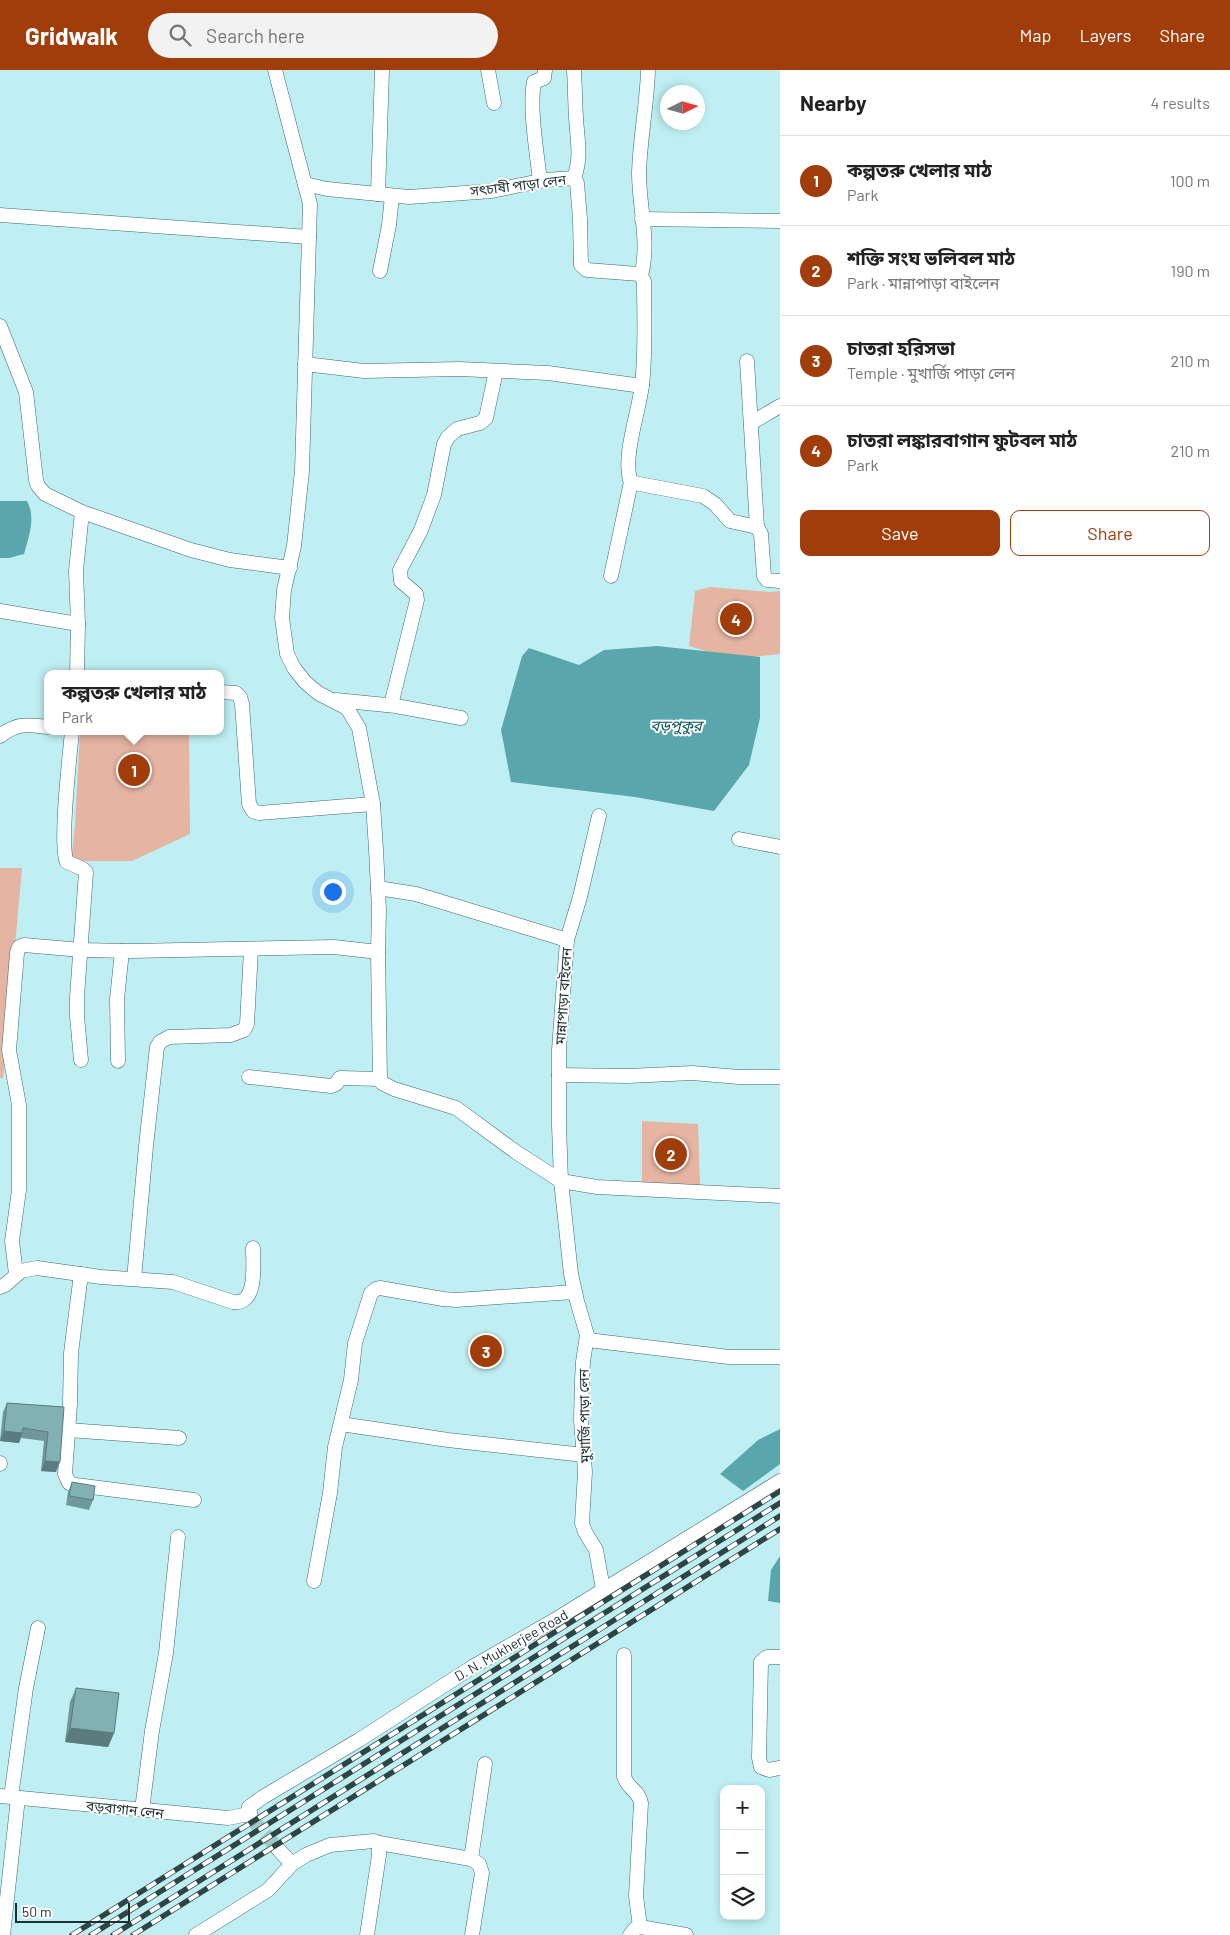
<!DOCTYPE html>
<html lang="en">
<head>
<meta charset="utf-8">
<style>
  :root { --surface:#fff; --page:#f2f2f2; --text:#222; --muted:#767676; --line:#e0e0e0; --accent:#a13d0b }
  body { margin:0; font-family:Barlow,"Noto Sans Bengali",sans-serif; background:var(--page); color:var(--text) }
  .controls { position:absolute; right:15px; bottom:15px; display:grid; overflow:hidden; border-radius:10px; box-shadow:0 2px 8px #0003 }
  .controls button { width:45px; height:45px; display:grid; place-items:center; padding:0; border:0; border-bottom:1px solid var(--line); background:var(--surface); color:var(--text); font:25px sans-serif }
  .compass { position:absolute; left:660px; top:15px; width:45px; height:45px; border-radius:50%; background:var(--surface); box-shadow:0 2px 8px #0003; rotate:85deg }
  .scale { position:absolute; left:15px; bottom:12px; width:115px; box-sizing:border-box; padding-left:5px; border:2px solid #1d3031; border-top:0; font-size:14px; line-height:18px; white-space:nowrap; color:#1d3031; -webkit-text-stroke:4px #fff; paint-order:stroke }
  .you { position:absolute; left:332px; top:821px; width:18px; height:18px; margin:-12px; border:4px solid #fff; border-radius:50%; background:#1a73e8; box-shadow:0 0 0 8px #1a73e833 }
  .badge { display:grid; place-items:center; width:32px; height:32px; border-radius:50%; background:var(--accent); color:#fff; font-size:16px; font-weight:700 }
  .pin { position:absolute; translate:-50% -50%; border:2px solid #fff; box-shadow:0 1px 5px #0006 }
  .popup { position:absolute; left:44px; top:600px; width:180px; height:65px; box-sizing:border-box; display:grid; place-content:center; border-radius:10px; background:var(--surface); filter:drop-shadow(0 1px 4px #0005); font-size:16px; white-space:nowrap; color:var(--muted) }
  .popup b { font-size:19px; color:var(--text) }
  .popup::after { content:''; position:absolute; left:50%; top:100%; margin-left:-10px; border:10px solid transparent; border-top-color:var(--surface) }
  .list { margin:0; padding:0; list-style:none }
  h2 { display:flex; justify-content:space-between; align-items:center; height:65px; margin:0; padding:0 20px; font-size:21px }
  h2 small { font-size:16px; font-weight:400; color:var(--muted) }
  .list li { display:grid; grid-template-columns:32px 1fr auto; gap:15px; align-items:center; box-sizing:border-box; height:90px; padding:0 20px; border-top:1px solid var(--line) }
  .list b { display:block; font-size:19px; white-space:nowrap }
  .list p { margin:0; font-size:16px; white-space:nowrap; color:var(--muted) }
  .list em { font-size:16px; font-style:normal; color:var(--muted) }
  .actions { display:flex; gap:10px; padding:15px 20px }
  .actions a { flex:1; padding:11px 0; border:1px solid var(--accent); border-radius:10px; text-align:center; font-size:18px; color:var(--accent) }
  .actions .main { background:var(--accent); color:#fff }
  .icon { flex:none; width:28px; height:28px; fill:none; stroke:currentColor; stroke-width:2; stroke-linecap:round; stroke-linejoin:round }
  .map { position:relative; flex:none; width:780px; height:1865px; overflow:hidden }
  header { display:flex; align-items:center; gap:30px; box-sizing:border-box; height:70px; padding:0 25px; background:var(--accent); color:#fff }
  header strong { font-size:24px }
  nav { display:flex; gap:28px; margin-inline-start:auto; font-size:18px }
  .search { width:350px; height:45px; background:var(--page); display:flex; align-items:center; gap:12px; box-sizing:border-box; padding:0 18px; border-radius:28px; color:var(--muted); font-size:19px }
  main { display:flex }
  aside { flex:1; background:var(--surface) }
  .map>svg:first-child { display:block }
  .green { fill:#e5b4a2 }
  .water { fill:#59a7ac }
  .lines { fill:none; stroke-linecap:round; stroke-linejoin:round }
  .minor-tunnel { stroke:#9fc9cb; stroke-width:14; stroke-dasharray:14 7; stroke-linecap:butt }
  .minor-casing { stroke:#3c686b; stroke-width:15 }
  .minor { stroke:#fff; stroke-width:14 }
  .rail-casing { stroke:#2e4546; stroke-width:5.5 }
  .rail { stroke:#fff; stroke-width:4; stroke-dasharray:11; stroke-linecap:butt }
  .wall { fill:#70989b }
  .shaded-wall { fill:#5b7c7e }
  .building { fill:#82b1b4; stroke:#5b7c7e }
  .labels { text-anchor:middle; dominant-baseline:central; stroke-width:4; stroke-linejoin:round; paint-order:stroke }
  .street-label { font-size:14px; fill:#1d3031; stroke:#fff }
  .water-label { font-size:15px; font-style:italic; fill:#0c5357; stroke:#fff }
</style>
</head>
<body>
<header>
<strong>Gridwalk</strong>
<div class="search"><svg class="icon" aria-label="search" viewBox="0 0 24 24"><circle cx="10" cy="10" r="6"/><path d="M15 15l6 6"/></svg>Search here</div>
<nav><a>Map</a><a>Layers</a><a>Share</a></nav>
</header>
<main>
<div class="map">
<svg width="780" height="1865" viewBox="0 0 780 1865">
  <rect width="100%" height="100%" fill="#bfeff2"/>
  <!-- green -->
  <g class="green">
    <path d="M710,517L770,522L780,521V584L732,589L689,576L695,521Z"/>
    <path d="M87,600L180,604H87Z"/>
    <path d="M80,661H189L190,764L132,791H71L75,756Z"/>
    <path d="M0,798H22L3,1008H0Z"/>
    <path d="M642,1051L698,1054L700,1115L642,1119Z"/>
  </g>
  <!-- water -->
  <g class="water">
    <path d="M0,431H27C36,448 29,466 24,484L9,488H0Z"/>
    <path d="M657,576L760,587V648L749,695L714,741L635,727L511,712L501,660L522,586L529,578L579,595L604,580Z"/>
    <path d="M780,1359V1394L743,1421L720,1404L758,1370Z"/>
    <path d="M780,1486V1533L768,1531L771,1500Z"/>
  </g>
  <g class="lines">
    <!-- minor-tunnel -->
    <path class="minor-tunnel" d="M251,1748L278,1779"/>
    <!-- minor casing -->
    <g class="minor-casing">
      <g id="minor">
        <path d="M275,0L310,134L302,401L294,476L284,520L282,548L287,584L294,598L305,612L318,623L347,638L359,658L373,734L376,779L379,840L378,882L380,1009L382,1013L394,1019L456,1038L516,1082L561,1111L597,1117L780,1126"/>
        <path d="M488,0L494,33"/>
        <path d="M574,108C582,87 577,68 576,47C575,31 575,16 574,0"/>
        <path d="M540,111C537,83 529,38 534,12L544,8L545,0"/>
        <path d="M305,114L327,119L409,127L492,121L545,110L574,108L577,113L580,149L581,195L587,200L639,204L644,211C644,245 646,280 642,315C639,342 623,384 630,410L634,413L703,426L715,434L730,451L757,457L761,464L764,506L767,510L780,511"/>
        <path d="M378,124L382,0"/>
        <path d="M0,145L309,167"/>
        <path d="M642,149L780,151"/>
        <path d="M380,201L389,155L392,126"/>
        <path d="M641,206C650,173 639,137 639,103C640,68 647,35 648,0"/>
        <path d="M0,256L26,322L36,410L38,416L45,424L82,442L191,480L230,490L290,498"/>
        <path d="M747,291L757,457"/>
        <path d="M305,294L364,301L459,299L548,303L642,316"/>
        <path d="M751,353L780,336"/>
        <path d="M611,506L631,412"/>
        <path d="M0,541L78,554"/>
        <path d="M77,604L78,554L76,501L82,442"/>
        <path d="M220,622L236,623L240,627L242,634L249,734L253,741L259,743L373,734"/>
        <path d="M336,630L396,636L461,648"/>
        <path d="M391,635L417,530L416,524L401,511L400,500L421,460L434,425L444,374L448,367L457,359L480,353L486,348L496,301"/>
        <path d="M72,661C70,684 59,776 67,792L83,799L86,802L77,927V946L81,990"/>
        <path d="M0,666C18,652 27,655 48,657"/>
        <path d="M599,746L580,827L567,870L559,980V1055L561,1111L571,1204L577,1231L587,1265L583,1292L582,1310L581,1350L585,1402L582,1453L585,1462L596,1480L603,1519"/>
        <path d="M739,769L780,777"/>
        <path d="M378,818L416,824L567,870"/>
        <path d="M118,991L117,929L122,881"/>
        <path d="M559,1005L628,1006L692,1003L739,1007H778"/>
        <path d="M249,1007L331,1016L336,1014L340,1008L380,1009"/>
        <path d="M16,1204L12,1171L19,1120V1035L9,980L17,883L19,877L24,875L81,880L131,881L334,877L378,882"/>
        <path d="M81,1204L71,1283L70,1334L65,1404L69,1413L76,1415L194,1430"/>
        <path d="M134,1209L146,1076L157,977L160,972L169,967L231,965L244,960L247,954L251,880"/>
        <path d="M0,1217L5,1215L21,1201L37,1198L101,1207L173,1212L233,1232C258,1235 253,1195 253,1178"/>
        <path d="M588,1270L729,1287H780"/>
        <path d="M341,1354L448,1370L584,1385"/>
        <path d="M68,1360L179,1368"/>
        <path d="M0,1394V1393"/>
        <path d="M314,1511L330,1423L335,1377L351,1310L355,1273L371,1223L376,1219L380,1218L443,1229L456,1230L574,1222"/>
        <path d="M624,1585V1706C627,1719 639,1720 641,1733L636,1826L640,1857"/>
        <path d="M780,1587H767L761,1592L759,1688L761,1697L769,1700L780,1698"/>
        <path d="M0,1726L228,1748L249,1744"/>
        <path d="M11,1727L26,1618L38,1558"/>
        <path d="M142,1740L152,1661L166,1583L178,1467"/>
        <path d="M251,1748L249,1737L263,1727L359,1670L474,1596L558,1548L780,1411"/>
        <path d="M379,1773L471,1789"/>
        <path d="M278,1779L292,1794"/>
        <path d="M3,1865L18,1728"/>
        <path d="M196,1865L268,1820L292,1794L306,1785L330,1775L374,1771L379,1773V1785L367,1865"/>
        <path d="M472,1865L482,1803L479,1794L471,1789L485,1694"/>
        <path d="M630,1865L635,1859L640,1857L686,1865"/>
      </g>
    </g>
    <!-- minor -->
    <use href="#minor" class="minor"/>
    <!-- rail casing -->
    <g class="rail-casing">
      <g id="rail">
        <path d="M72,1865L780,1421"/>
        <path d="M91,1865L780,1433"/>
        <path d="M113,1865L780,1446"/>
        <path d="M133,1865L780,1459"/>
      </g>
    </g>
    <!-- rail -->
    <use href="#rail" class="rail"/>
  </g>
  <!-- wall -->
  <g class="wall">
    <path d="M7,1333L64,1337L56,1402L41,1401L44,1371L21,1368L19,1373L0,1371L3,1342Z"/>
    <path d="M72,1412L93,1430L89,1440L66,1435L68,1422Z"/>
    <path d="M76,1618L114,1663L108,1677L65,1672L70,1632Z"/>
  </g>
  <!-- shaded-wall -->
  <g class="shaded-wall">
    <path d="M4,1361L22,1363L19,1373L0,1371Z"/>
    <path d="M45,1391L60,1392L56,1402L41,1401Z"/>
    <path d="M70,1658L114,1663L108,1677L65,1672Z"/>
  </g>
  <!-- building -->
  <g class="building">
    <path d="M7,1333L64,1337L60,1392L45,1391L48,1362L23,1358L22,1363L4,1361Z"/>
    <path d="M72,1412L95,1416L93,1430L69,1426Z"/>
    <path d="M76,1618L119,1623L114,1663L70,1658Z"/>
  </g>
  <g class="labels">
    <!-- street labels -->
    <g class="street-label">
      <text transform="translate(518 115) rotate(-7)">সৎচাষী পাড়া লেন</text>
      <text transform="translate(563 926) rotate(-86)">মান্নাপাড়া বাইলেন</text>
      <text transform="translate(584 1346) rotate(-91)">মুখার্জি পাড়া লেন</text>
      <text transform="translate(511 1575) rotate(-30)">D. N. Mukherjee Road</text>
      <text transform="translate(125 1739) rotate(6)">বড়বাগান লেন</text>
    </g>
    <!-- water labels -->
    <g class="water-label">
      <text x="676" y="655">বড়পুকুর</text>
    </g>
  </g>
</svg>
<div class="controls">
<button>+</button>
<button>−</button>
<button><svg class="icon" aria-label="layers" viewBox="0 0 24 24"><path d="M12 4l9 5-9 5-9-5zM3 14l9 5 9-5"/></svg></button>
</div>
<svg class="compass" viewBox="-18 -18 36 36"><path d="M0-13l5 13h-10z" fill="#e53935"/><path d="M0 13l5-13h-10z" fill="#767676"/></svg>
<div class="scale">50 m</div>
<div class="you"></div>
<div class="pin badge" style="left:134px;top:700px">1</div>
<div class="popup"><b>কল্পতরু খেলার মাঠ</b>Park</div>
<div class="pin badge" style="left:671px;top:1084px">2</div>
<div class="pin badge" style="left:486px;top:1281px">3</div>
<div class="pin badge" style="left:736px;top:549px">4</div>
</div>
<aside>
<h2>Nearby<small>4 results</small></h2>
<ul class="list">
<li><span class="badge">1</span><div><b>কল্পতরু খেলার মাঠ</b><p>Park</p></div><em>100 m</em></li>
<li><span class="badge">2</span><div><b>শক্তি সংঘ ভলিবল মাঠ</b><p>Park · মান্নাপাড়া বাইলেন</p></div><em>190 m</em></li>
<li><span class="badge">3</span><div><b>চাতরা হরিসভা</b><p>Temple · মুখার্জি পাড়া লেন</p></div><em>210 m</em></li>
<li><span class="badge">4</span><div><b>চাতরা লঙ্কারবাগান ফুটবল মাঠ</b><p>Park</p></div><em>210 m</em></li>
</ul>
<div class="actions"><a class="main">Save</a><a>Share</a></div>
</aside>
</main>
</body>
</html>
